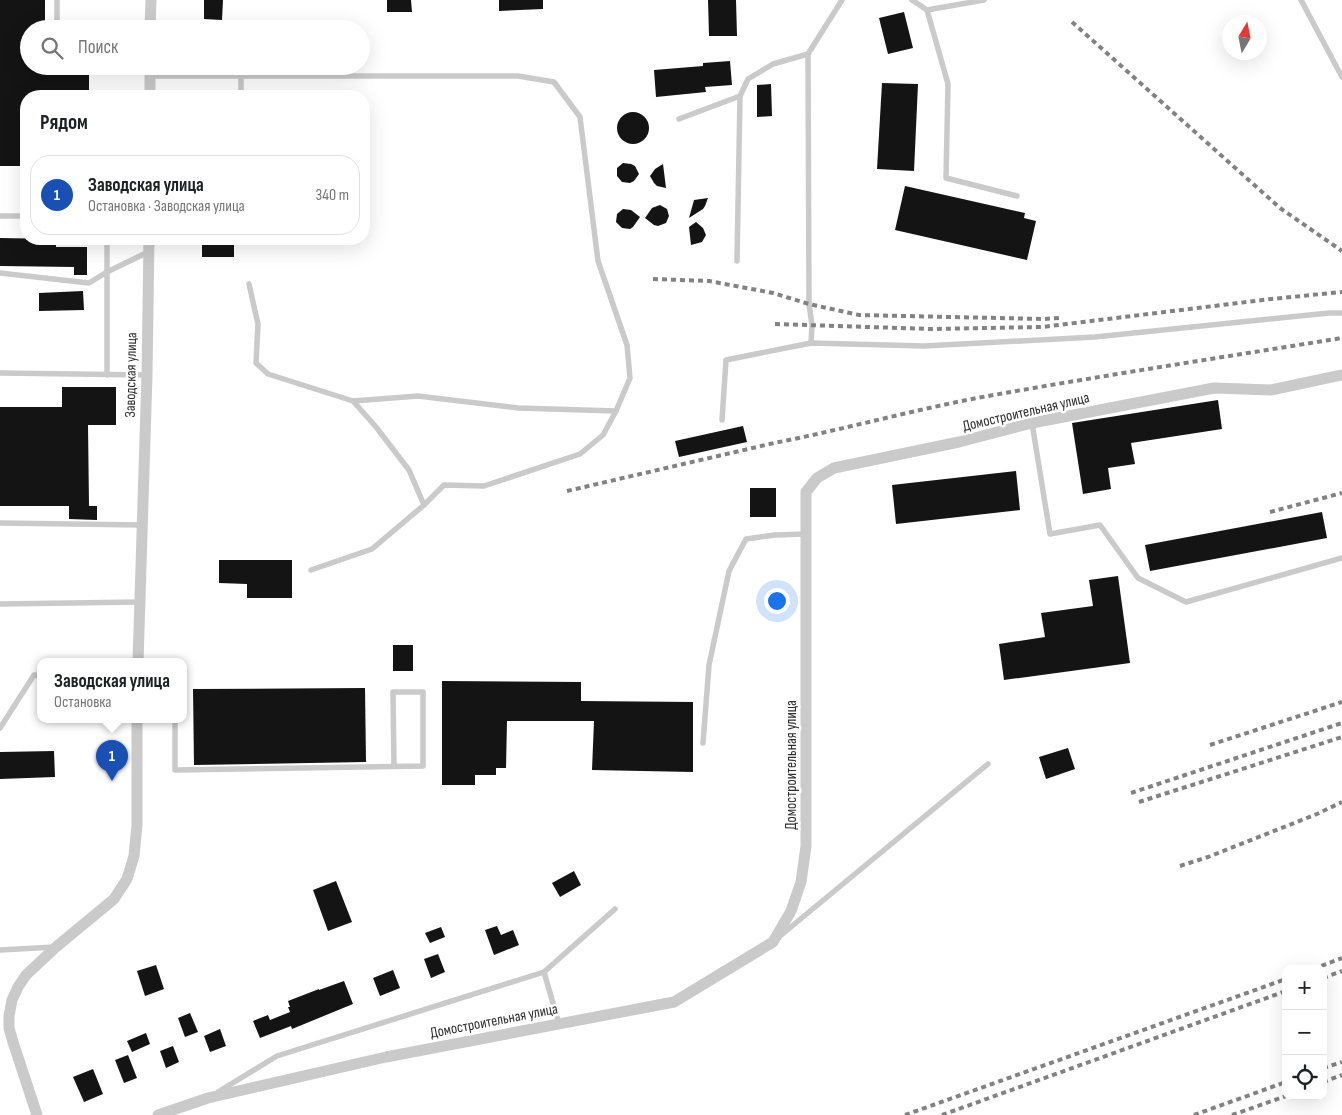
<!DOCTYPE html>
<html lang="ru">
<head>
<meta charset="utf-8">
<style>
  :root { --surface:#fff; --page:#f2f2f2; --text:#202124; --muted:#757577; --line:#e0e0e0; --accent:#e43052 }
  body { margin:0; font-family:"Sofia Sans Condensed",sans-serif; background:var(--page); color:var(--text) }
  .controls { position:absolute; right:15px; bottom:15px; display:grid; overflow:hidden; border-radius:10px; box-shadow:0 5px 20px #0002 }
  .controls button { width:45px; height:45px; display:grid; place-items:center; padding:0; border:0; border-bottom:1px solid var(--line); background:var(--surface); color:var(--text); font:25px sans-serif }
  .compass { position:absolute; left:1222px; top:15px; width:45px; height:45px; border-radius:50%; background:var(--surface); box-shadow:0 5px 20px #0002; rotate:10deg }
  .you { position:absolute; left:776px; top:600px; width:18px; height:18px; margin:-12px; border:4px solid #fff; border-radius:50%; background:#1a73e8; box-shadow:0 0 0 8px #1a73e833 }
  .badge { display:grid; place-items:center; width:32px; height:32px; border-radius:50%; background:var(--accent); color:#fff; font-size:16px; font-weight:700 }
  .pin { position:absolute; translate:-50% -41px; filter:drop-shadow(0 1px 2px #0008) }
  .pin::after { content:''; position:absolute; top:26px; width:18px; height:15px; background:inherit; clip-path:polygon(0 0,100% 0,50% 100%) }
  .popup { position:absolute; left:37px; top:658px; width:150px; height:65px; box-sizing:border-box; display:grid; place-content:center; border-radius:10px; background:var(--surface); filter:drop-shadow(0 1px 4px #0005); font-size:16px; white-space:nowrap; color:var(--muted) }
  .popup b { font-size:19px; color:var(--text) }
  .popup::after { content:''; position:absolute; left:50%; top:100%; margin-left:-10px; border:10px solid transparent; border-top-color:var(--surface) }
  .list { margin:0; padding:0; list-style:none }
  h2 { display:flex; justify-content:space-between; align-items:center; height:65px; margin:0; padding:0 20px; font-size:21px }
  h2 small { font-size:16px; font-weight:400; color:var(--muted) }
  .list li { display:grid; grid-template-columns:32px 1fr auto; gap:15px; align-items:center; box-sizing:border-box; height:80px; margin:0 10px 10px; padding:0 10px; border:1px solid var(--line); border-radius:20px }
  .list b { display:block; font-size:19px; white-space:nowrap }
  .list p { margin:0; font-size:16px; white-space:nowrap; color:var(--muted) }
  .list em { font-size:16px; font-style:normal; color:var(--muted) }
  .icon { flex:none; width:28px; height:28px; fill:none; stroke:currentColor; stroke-width:2; stroke-linecap:round; stroke-linejoin:round }
  .map { position:relative; flex:none; width:1342px; height:1115px; overflow:hidden }
  .search { position:absolute; background:var(--surface); box-shadow:0 5px 20px #0002; left:20px; top:20px; width:350px; height:55px; display:flex; align-items:center; gap:12px; box-sizing:border-box; padding:0 18px; border-radius:28px; color:var(--muted); font-size:19px }
  .panel { position:absolute; background:var(--surface); box-shadow:0 5px 20px #0002; left:20px; top:90px; width:350px; height:155px; border-radius:20px }
  .map>svg:first-child { display:block }
  .building { fill:#141414 }
  .lines { fill:none; stroke-linecap:round; stroke-linejoin:round }
  .lane { stroke:#cacaca; stroke-width:5.5 }
  .street { stroke:#cacaca; stroke-width:11 }
  .rail { stroke:#828282; stroke-width:4; stroke-dasharray:5 4; stroke-linecap:butt }
  .labels { text-anchor:middle; dominant-baseline:central; stroke-width:5; stroke-linejoin:round; paint-order:stroke }
  .street-label { font-size:15px; fill:#2d2d2d; stroke:#fff }
</style>
</head>
<body>
<div class="map">
<svg width="1342" height="1115" viewBox="0 0 1342 1115">
  <rect width="100%" height="100%" fill="#fff"/>
  <!-- building -->
  <g class="building">
    <path d="M0,0H45V29H29V66H89V96H26V166H0Z"/>
    <path d="M204,0H223L222,20L204,19Z"/>
    <path d="M387,0H411L412,12H387Z"/>
    <path d="M499,0H543V9L499,11Z"/>
    <path d="M708,0H736L737,36H709Z"/>
    <path d="M904,12L913,48L888,54L879,18Z"/>
    <path d="M730,61L732,85L705,87L706,92L656,97L654,70L703,66V63Z"/>
    <path d="M882,83L918,84L914,171L877,169Z"/>
    <path d="M771,84L772,116L757,117V85Z"/>
    <circle cx="633" cy="128" r="16"/>
    <path d="M623,163L631,164L635,166L639,174L634,181L630,183L622,182L617,176V168Z"/>
    <path d="M663,164L666,188L657,186L654,183L650,176L655,169Z"/>
    <path d="M905,186L1025,213L1024,218L1036,221L1027,260L895,230Z"/>
    <path d="M708,198L705,206L703,209L689,218L694,200Z"/>
    <path d="M660,205L667,209L669,216L666,223L658,226L654,225L645,218L652,208Z"/>
    <path d="M623,209L631,210L640,217L633,227L630,229L622,228L616,222L617,214Z"/>
    <path d="M696,222L703,228L706,235L702,242L691,245L689,227Z"/>
    <path d="M0,238L56,239V247H87V275H74V267L0,266Z"/>
    <rect x="202" y="239" width="32" height="18"/>
    <path d="M83,291L84,310L39,311V293Z"/>
    <path d="M62,387H116V425H88L89,506H97V520L69,519V506H0V407H62Z"/>
    <path d="M1218,400L1222,429L1131,443L1135,464L1108,468L1111,489L1083,494L1072,423Z"/>
    <path d="M743,426L747,442L679,457L675,441Z"/>
    <path d="M1016,471L1020,510L896,524L892,485Z"/>
    <rect x="750" y="488" width="26" height="29"/>
    <path d="M1322,512L1327,538L1150,571L1145,545Z"/>
    <path d="M219,560H292V598H247V584L219,583Z"/>
    <path d="M1118,576L1130,663L1004,680L999,644L1045,637L1041,613L1093,606L1089,580Z"/>
    <rect x="393" y="645" width="20" height="26"/>
    <path d="M442,681L581,682V701L693,702V772L592,770L594,721H507L506,768H496V775H475V785H442Z"/>
    <path d="M365,688L366,762L194,765L193,689Z"/>
    <path d="M1068,748L1075,769L1046,779L1039,757Z"/>
    <path d="M54,751L55,777L0,779V752Z"/>
    <path d="M574,871L581,885L560,897L552,883Z"/>
    <path d="M336,881L352,922L328,931L313,890Z"/>
    <path d="M497,926L501,935L513,930L519,945L494,955L485,930Z"/>
    <path d="M441,927L445,937L430,943L425,933Z"/>
    <path d="M438,954L445,972L431,978L424,959Z"/>
    <path d="M156,965L164,989L145,996L137,971Z"/>
    <path d="M393,970L400,988L380,996L373,978Z"/>
    <path d="M344,981L353,1004L292,1029L291,1026L260,1038L253,1021L268,1015L270,1020L290,1012L288,1007H290L288,1001L319,989V990Z"/>
    <path d="M190,1013L198,1032L185,1037L178,1018Z"/>
    <path d="M220,1029L226,1046L210,1052L204,1036Z"/>
    <path d="M146,1033L150,1044L132,1052L127,1041Z"/>
    <path d="M173,1046L179,1062L166,1068L160,1051Z"/>
    <path d="M128,1055L137,1078L124,1083L115,1060Z"/>
    <path d="M93,1069L103,1094L84,1102L73,1077Z"/>
  </g>
  <g class="lines">
    <!-- lane -->
    <g class="lane">
      <path d="M912,0L927,10L984,0"/>
      <path d="M1301,0L1342,77"/>
      <path d="M927,10L948,84L946,178L1017,196"/>
      <path d="M57,26V0"/>
      <path d="M150,76H518L554,82L580,117L598,261L627,345L630,378L616,411L603,435L580,454L484,486L444,485L424,505L372,549L311,570"/>
      <path d="M241,96V76"/>
      <path d="M679,119L740,96"/>
      <path d="M0,216H26"/>
      <path d="M107,239V375"/>
      <path d="M737,261L740,96L748,79L773,64L808,54"/>
      <path d="M0,273L89,283L107,272L148,252"/>
      <path d="M249,284L258,324L256,363L268,374L353,401L418,396L518,408L616,411"/>
      <path d="M811,343L812,325L809,304L808,54L842,0"/>
      <path d="M0,373L147,375"/>
      <path d="M353,401L376,427L409,470L424,505"/>
      <path d="M722,420L726,360L811,343L924,346L1095,337L1329,313H1342"/>
      <path d="M1032,423L1050,534L1100,525L1138,578L1186,602L1342,558"/>
      <path d="M0,523L142,525"/>
      <path d="M0,604L140,602"/>
      <path d="M175,720V770L423,766V692H393L394,766"/>
      <path d="M0,728L34,675L41,676"/>
      <path d="M703,743L709,665L729,571L746,539L775,535L806,534"/>
      <path d="M780,936L988,764"/>
      <path d="M0,950L55,947"/>
      <path d="M544,972L615,909"/>
      <path d="M218,1092L277,1056L544,972L559,1024"/>
    </g>
    <!-- street -->
    <g class="street">
      <path d="M150,29L151,0"/>
      <path d="M150,96V66"/>
      <path d="M138,662L147,375L149,239"/>
      <path d="M37,1115L13,1042L9,1028V1016L12,1000L18,987L26,975L56,947L114,899L127,879L134,856L137,825V720"/>
      <path d="M158,1115L208,1098L386,1057L674,1002L773,942L791,911L801,882L806,846V492L817,478L834,468L959,442L1032,423L1214,388L1271,390L1342,375"/>
    </g>
    <!-- rail -->
    <g class="rail">
      <path d="M1072,22L1280,208L1342,251"/>
      <path d="M653,279L709,281L773,293L809,304L859,315L1043,319L1060,318"/>
      <path d="M775,324L931,329L1042,327L1271,299L1342,292"/>
      <path d="M567,491L774,443C846,429 916,409 988,396C1106,375 1224,357 1342,338"/>
      <path d="M1270,512L1342,493"/>
      <path d="M1210,745L1342,702"/>
      <path d="M1131,793L1342,723"/>
      <path d="M1139,802L1342,737"/>
      <path d="M1180,866L1208,857L1317,814L1342,802"/>
      <path d="M1313,969L1342,958"/>
      <path d="M1323,978L1342,971"/>
      <path d="M1323,1068L1342,1062"/>
      <path d="M1323,1082L1342,1075"/>
      <path d="M905,1115L1286,979"/>
      <path d="M942,1115L1286,991"/>
      <path d="M1194,1115L1286,1082"/>
      <path d="M1232,1115L1286,1096"/>
    </g>
  </g>
  <g class="labels">
    <!-- street labels -->
    <g class="street-label">
      <text transform="translate(131 375) rotate(-89)">Заводская улица</text>
      <text transform="translate(1026 412) rotate(-13)">Домостроительная улица</text>
      <text transform="translate(791 765) rotate(-90)">Домостроительная улица</text>
      <text transform="translate(494 1021) rotate(-11)">Домостроительная улица</text>
    </g>
  </g>
</svg>
<div class="controls">
<button>+</button>
<button>−</button>
<button><svg class="icon" aria-label="locate" viewBox="0 0 24 24"><circle cx="12" cy="12" r="6"/><path d="M12 2v4M12 18v4M2 12h4M18 12h4"/></svg></button>
</div>
<svg class="compass" viewBox="-18 -18 36 36"><path d="M0-13l5 13h-10z" fill="#e53935"/><path d="M0 13l5-13h-10z" fill="#757577"/></svg>
<div class="you"></div>
<div class="pin badge" style="left:112px;top:781px;background:#1a4fb4">1</div>
<div class="popup"><b>Заводская улица</b>Остановка</div>
<div class="search"><svg class="icon" aria-label="search" viewBox="0 0 24 24"><circle cx="10" cy="10" r="6"/><path d="M15 15l6 6"/></svg>Поиск</div>
<section class="panel">
<h2>Рядом<small></small></h2>
<ul class="list">
<li><span class="badge" style="background:#1a4fb4">1</span><div><b>Заводская улица</b><p>Остановка · Заводская улица</p></div><em>340 m</em></li>
</ul>
</section>
</div>
</body>
</html>
